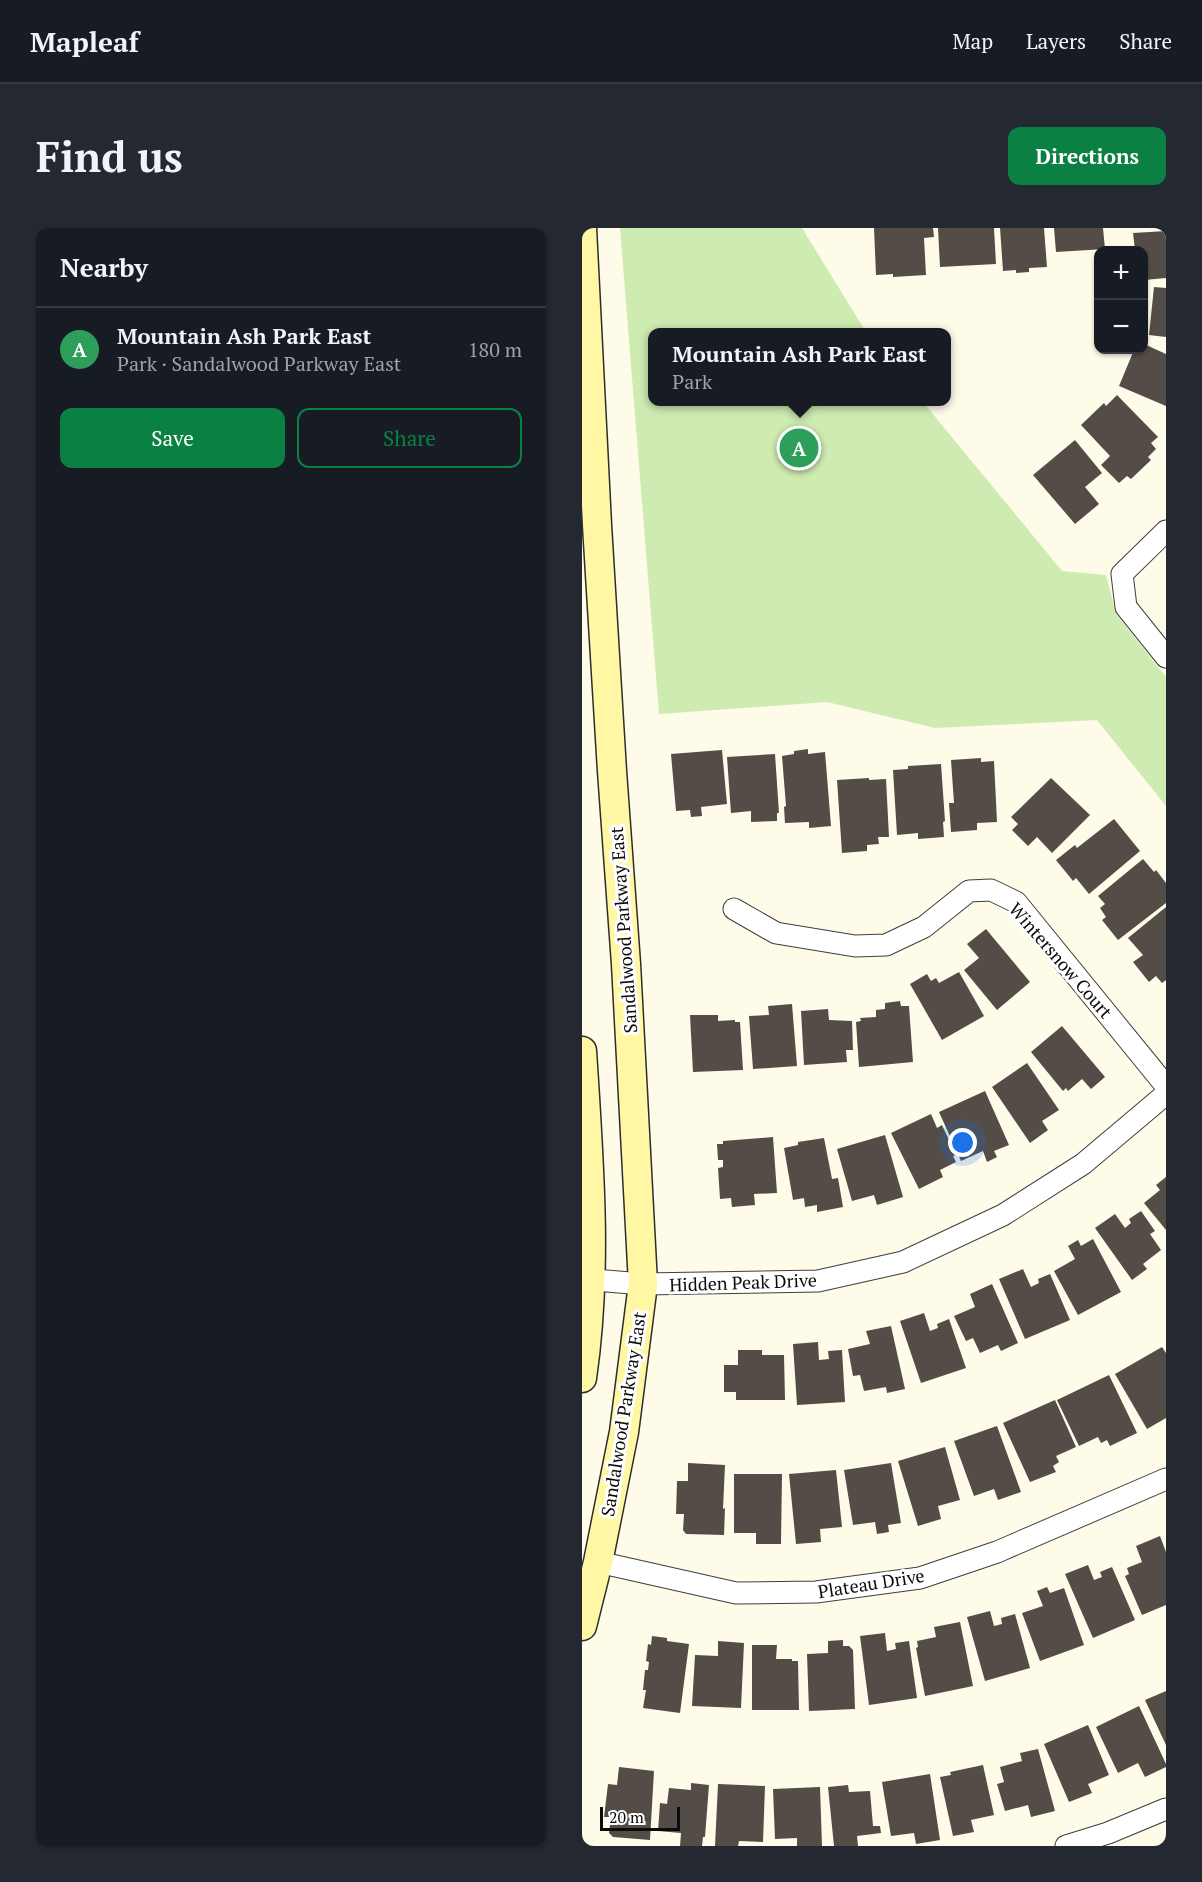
<!DOCTYPE html>
<html lang="en">
<head>
<meta charset="utf-8">
<style>
  :root { --surface:#171b24; --page:#242831; --text:#f1f3f6; --muted:#9ea1a6; --line:#363941; --accent:#0b8043 }
  body { margin:0; font-family:"PT Serif",serif; background:var(--page); color:var(--text) }
  .controls { position:absolute; right:18px; top:18px; display:grid; overflow:hidden; border-radius:12px; box-shadow:0 2px 4px #0004 }
  .controls button { width:54px; height:54px; display:grid; place-items:center; padding:0; border:0; border-bottom:2px solid var(--line); background:var(--surface); color:var(--text); font:30px sans-serif }
  .scale { position:absolute; left:18px; bottom:15px; width:80px; box-sizing:border-box; padding-left:6px; border:3px solid #0b0b0b; border-top:0; font-size:16px; line-height:21px; white-space:nowrap; color:#0b0b0b; -webkit-text-stroke:4px #fff; paint-order:stroke }
  .you { position:absolute; left:381px; top:915px; width:21px; height:21px; margin:-15px; border:4px solid #fff; border-radius:50%; background:#1a73e8; box-shadow:0 0 0 9px #1a73e833 }
  .badge { display:grid; place-items:center; width:39px; height:39px; border-radius:50%; background:var(--accent); color:#fff; font-size:20px; font-weight:700 }
  .pin { position:absolute; translate:-50% -50%; border:3px solid #fff; box-shadow:0 2px 6px #0006 }
  .popup { position:absolute; left:66px; top:100px; width:303px; height:78px; box-sizing:border-box; display:grid; place-content:center; border-radius:12px; background:var(--surface); filter:drop-shadow(0 2px 4px #0005); font-size:20px; white-space:nowrap; color:var(--muted) }
  .popup b { font-size:22px; color:var(--text) }
  .popup::after { content:''; position:absolute; left:50%; top:100%; margin-left:-12px; border:12px solid transparent; border-top-color:var(--surface) }
  .list { margin:0; padding:0; list-style:none }
  h2 { display:flex; justify-content:space-between; align-items:center; height:78px; margin:0; padding:0 24px; font-size:26px }
  h2 small { font-size:20px; font-weight:400; color:var(--muted) }
  .list li { display:grid; grid-template-columns:39px 1fr auto; gap:18px; align-items:center; box-sizing:border-box; height:84px; padding:0 24px; border-top:2px solid var(--line) }
  .list b { display:block; font-size:22px; white-space:nowrap }
  .list p { margin:0; font-size:20px; white-space:nowrap; color:var(--muted) }
  .list em { font-size:20px; font-style:normal; color:var(--muted) }
  .actions { display:flex; gap:12px; padding:18px 24px }
  .actions a { flex:1; padding:14px 0; border:2px solid var(--accent); border-radius:12px; text-align:center; font-size:21px; color:var(--accent) }
  .actions .main { background:var(--accent); color:#fff }
  .map { position:relative; flex:none; width:584px; height:1618px; overflow:hidden; border-radius:12px }
  header { display:flex; align-items:center; gap:36px; box-sizing:border-box; height:84px; padding:0 30px; background:var(--surface); border-bottom:2px solid var(--line) }
  header strong { font-size:28px }
  nav { display:flex; gap:33px; margin-inline-start:auto; font-size:21px }
  .intro { display:flex; align-items:center; justify-content:space-between; box-sizing:border-box; height:144px; padding:0 36px }
  h1 { margin:0; font-size:42px }
  .button { padding:15px 27px; border-radius:12px; background:var(--accent); color:#fff; font-size:21px; font-weight:700 }
  main { display:flex; gap:36px; padding:0 36px }
  aside { flex:1; background:var(--surface); border-radius:12px; box-shadow:0 2px 4px #0004 }
  .map>svg:first-child { display:block }
  .green { fill:#ceebb1 }
  .building { fill:#544c47 }
  .lines { fill:none; stroke-linecap:round; stroke-linejoin:round }
  .street-casing { stroke:#3e3e3e; stroke-width:23 }
  .secondary-casing { stroke:#2d2d2d; stroke-width:31 }
  .street { stroke:#fff; stroke-width:21 }
  .secondary { stroke:#fff7a4; stroke-width:28 }
  .labels { text-anchor:middle; dominant-baseline:central; stroke-width:6; stroke-linejoin:round; paint-order:stroke }
  .street-label { font-size:18px; fill:#0b0b0b; stroke:#fff }
</style>
</head>
<body>
<header>
<strong>Mapleaf</strong>
<nav><a>Map</a><a>Layers</a><a>Share</a></nav>
</header>
<div class="intro"><h1>Find us</h1><a class="button">Directions</a></div>
<main>
<aside>
<h2>Nearby<small></small></h2>
<ul class="list">
<li><span class="badge" style="background:#2e9e5b">A</span><div><b>Mountain Ash Park East</b><p>Park · Sandalwood Parkway East</p></div><em>180 m</em></li>
</ul>
<div class="actions"><a class="main">Save</a><a>Share</a></div>
</aside>
<div class="map">
<svg width="584" height="1618" viewBox="0 0 584 1618">
  <rect width="100%" height="100%" fill="#fffbe9"/>
  <!-- green -->
  <path class="green" d="M38,0H220L284,104H70V174H341L480,343L524,347L534,386L584,449V578L515,492L353,500L245,474L77,486Z"/>
  <!-- building -->
  <g class="building">
    <path d="M292,0H351L352,9L342,10L344,47L311,49V46L294,47Z"/>
    <path d="M356,0H412L414,36L358,39Z"/>
    <path d="M418,0H462L465,39L447,40V44L434,45V42L421,43Z"/>
    <path d="M472,0H521L523,21L474,24Z"/>
    <path d="M584,3V50L562,52V22H553L551,5Z"/>
    <path d="M572,59L584,60V109L567,107Z"/>
    <path d="M562,116L584,126V178L537,158L552,122H562Z"/>
    <path d="M535,167L576,209L569,215L574,221L566,229L569,232L549,251L545,248L537,255L519,237L528,228L499,197L522,175L524,178Z"/>
    <path d="M493,212L520,245L503,259L517,276L493,296L451,247Z"/>
    <path d="M226,521V526L243,524L249,598L227,600V594L203,595L202,579L204,578L200,528L212,526V523Z"/>
    <path d="M140,522L145,576L119,579L120,588L109,589L108,582L94,583L89,526Z"/>
    <path d="M193,526L197,585H195V593L169,594V583L149,585L145,529Z"/>
    <path d="M399,530V534L412,533L415,594L395,595V602L369,604L367,575H372L369,532Z"/>
    <path d="M359,536L363,593L361,594L362,609L336,611V605L315,607L311,542L326,541V538Z"/>
    <path d="M287,550V552L304,551L307,609H296L297,616L285,617V623L260,625L255,552Z"/>
    <path d="M469,550L508,587L470,625L455,609L446,618L430,602L436,596L429,589Z"/>
    <path d="M532,591L558,623L507,666L494,650L491,653L474,632L493,617L495,620Z"/>
    <path d="M561,631L572,644L574,642L584,655V675L536,712L520,692L524,689L518,680L523,676L516,668Z"/>
    <path d="M584,679V752L580,755L574,748L567,754L551,734L561,727L546,710Z"/>
    <path d="M404,701L448,754L415,782L382,742L397,730L385,716Z"/>
    <path d="M377,744L402,788L360,812L328,756L345,746L349,753L354,750L357,755Z"/>
    <path d="M318,773L319,778H327L331,834L277,839L274,794L279,793L278,790L294,789V782L303,781V775Z"/>
    <path d="M210,776L215,838L171,841L167,788L187,787L186,778Z"/>
    <path d="M246,781L247,792L270,793L271,822H264L265,834L222,837L219,783Z"/>
    <path d="M108,787H136V793L153,792V794H158L161,842L111,844Z"/>
    <path d="M480,798L523,849L509,861L500,851L486,863L484,860L481,863L449,824Z"/>
    <path d="M445,835L477,882L460,893L466,902L448,915L410,859Z"/>
    <path d="M403,863L427,917L412,923L415,929L405,934L401,923L379,933L357,884Z"/>
    <path d="M349,886L355,900L360,897L374,927L371,928L374,934L358,942L361,949L337,961L309,905Z"/>
    <path d="M303,907L321,969L295,977L292,967L270,973L255,921Z"/>
    <path d="M191,909L195,965L172,966L173,977L150,979L149,970L138,971L136,940L141,939V932H136L135,916H141V913Z"/>
    <path d="M242,910L250,951L256,950L261,979L235,984V977L223,979L222,970L211,972L202,920L216,917V914Z"/>
    <path d="M584,949V1002L562,975L578,962L574,957Z"/>
    <path d="M559,983L573,1003L568,1006L579,1022L561,1036L565,1041L550,1052L513,1000L533,986L543,1000L549,995L547,991Z"/>
    <path d="M511,1011L539,1064L496,1087L472,1043L493,1031L486,1018L496,1012L499,1018Z"/>
    <path d="M441,1041L449,1059L457,1055L456,1051L468,1046L488,1092L443,1111L417,1051Z"/>
    <path d="M410,1056L436,1115L419,1123L416,1117L398,1125L391,1110L384,1113L372,1088L393,1079L388,1066Z"/>
    <path d="M342,1085L348,1103L356,1100L355,1096L367,1091L384,1140L339,1155L318,1093Z"/>
    <path d="M309,1098L323,1161L305,1165L304,1159L282,1163L278,1147L271,1148L266,1121L288,1116L284,1103Z"/>
    <path d="M236,1114L237,1132L247,1131L246,1123L260,1122L263,1174L215,1177L211,1116Z"/>
    <path d="M580,1119L584,1125V1190L565,1201L533,1146Z"/>
    <path d="M156,1122H180V1127H202L203,1172H154V1164H142V1137H156Z"/>
    <path d="M527,1147L555,1205L528,1218L525,1212L519,1215L516,1209L497,1218L475,1172Z"/>
    <path d="M473,1172L494,1219L474,1228L477,1234L471,1238L474,1244L448,1254L421,1195Z"/>
    <path d="M415,1198L439,1264L416,1272L412,1261L392,1268L372,1213Z"/>
    <path d="M363,1219L378,1272L356,1278L359,1291L336,1298L316,1233Z"/>
    <path d="M106,1235L143,1237L141,1281L143,1280L142,1307L104,1306L101,1302L102,1286H94L95,1253H106Z"/>
    <path d="M309,1235L319,1295L306,1297L307,1304L295,1306L293,1294L271,1297L262,1242Z"/>
    <path d="M254,1242L260,1299L238,1301L239,1314L214,1316L207,1246Z"/>
    <path d="M152,1246H200L199,1316H174V1305H152Z"/>
    <path d="M578,1308L584,1324V1377L560,1387L543,1348L547,1346L545,1340L560,1334L554,1318Z"/>
    <path d="M506,1337L512,1352L520,1349L518,1344L530,1339L553,1392L511,1410L483,1346Z"/>
    <path d="M465,1359L468,1365L482,1360L502,1417L458,1433L440,1385L461,1378L455,1363Z"/>
    <path d="M408,1383L412,1398L420,1396L419,1390L433,1386L448,1440L403,1453L385,1389Z"/>
    <path d="M378,1394L391,1458L343,1468L334,1420L336,1419L335,1413L354,1409L352,1399Z"/>
    <path d="M303,1405L305,1423L314,1421L313,1415L327,1413L335,1470L287,1477L278,1408Z"/>
    <path d="M70,1408L85,1410V1413L107,1416L98,1485L61,1480L64,1462H61L63,1442H66L67,1434L64,1433L66,1416L69,1417Z"/>
    <path d="M261,1412V1418H267L271,1422L273,1481L227,1483L225,1426L246,1425V1413Z"/>
    <path d="M136,1413L162,1415L159,1480L110,1478L113,1427L136,1428Z"/>
    <path d="M170,1417H195L194,1431H210V1433H216L217,1482H170Z"/>
    <path d="M584,1463V1517L563,1472Z"/>
    <path d="M557,1478L584,1536V1539L563,1549L556,1535L536,1545L514,1499Z"/>
    <path d="M506,1497L527,1547L506,1556L510,1565L487,1574L462,1516Z"/>
    <path d="M456,1521L473,1583L449,1589L446,1577L423,1583L415,1556L422,1554L418,1539L440,1533L438,1525Z"/>
    <path d="M401,1537L412,1587L389,1592L392,1604L371,1608L358,1549L369,1547L368,1544Z"/>
    <path d="M37,1539L72,1543L68,1612L31,1609L27,1605L29,1589H22L26,1556L35,1557Z"/>
    <path d="M348,1546L358,1612L334,1616L332,1605L309,1608L300,1554Z"/>
    <path d="M109,1555L127,1557L123,1609H121L120,1618H98L99,1605L76,1603L78,1575L85,1576L87,1560L109,1562Z"/>
    <path d="M136,1556L183,1558L181,1614L157,1613L156,1618H133Z"/>
    <path d="M266,1557L267,1564L288,1563L291,1598H298L299,1605L275,1608L276,1618H252L246,1559Z"/>
    <path d="M238,1559L240,1618H215V1610L193,1611L191,1561Z"/>
  </g>
  <g class="lines">
    <!-- street casing -->
    <g class="street-casing">
      <g id="street">
        <path d="M584,303L540,346L544,379L584,429"/>
        <path d="M152,681L194,705L273,718L304,717L342,699L387,663L409,662L434,674L584,858"/>
        <path d="M0,1051L61,1056L236,1053L321,1034L421,987L501,936L584,866"/>
        <path d="M16,1334L154,1365L234,1364L338,1350L415,1324L584,1251"/>
        <path d="M484,1618L526,1605L584,1581"/>
      </g>
    </g>
    <!-- secondary casing -->
    <g class="secondary-casing">
      <g id="secondary">
        <path d="M0,823C7,932 16,1041 0,1150"/>
        <path d="M0,1398L16,1334L42,1204L61,1056L44,736L30,543L15,297L0,0"/>
      </g>
    </g>
    <!-- street -->
    <use href="#street" class="street"/>
    <!-- secondary -->
    <use href="#secondary" class="secondary"/>
  </g>
  <g class="labels">
    <!-- street labels -->
    <g class="street-label">
      <text transform="translate(41 702) rotate(-94)">Sandalwood Parkway East</text>
      <text transform="translate(479 732) rotate(49)">Wintersnow Court</text>
      <text transform="translate(161 1054) rotate(-2)">Hidden Peak Drive</text>
      <text transform="translate(41 1186) rotate(-81)">Sandalwood Parkway East</text>
      <text transform="translate(289 1355) rotate(-9)">Plateau Drive</text>
    </g>
  </g>
</svg>
<div class="controls">
<button>+</button>
<button>−</button>
</div>
<div class="scale">20 m</div>
<div class="you"></div>
<div class="pin badge" style="left:217px;top:220px;background:#2e9e5b">A</div>
<div class="popup"><b>Mountain Ash Park East</b>Park</div>
</div>
</main>
</body>
</html>
